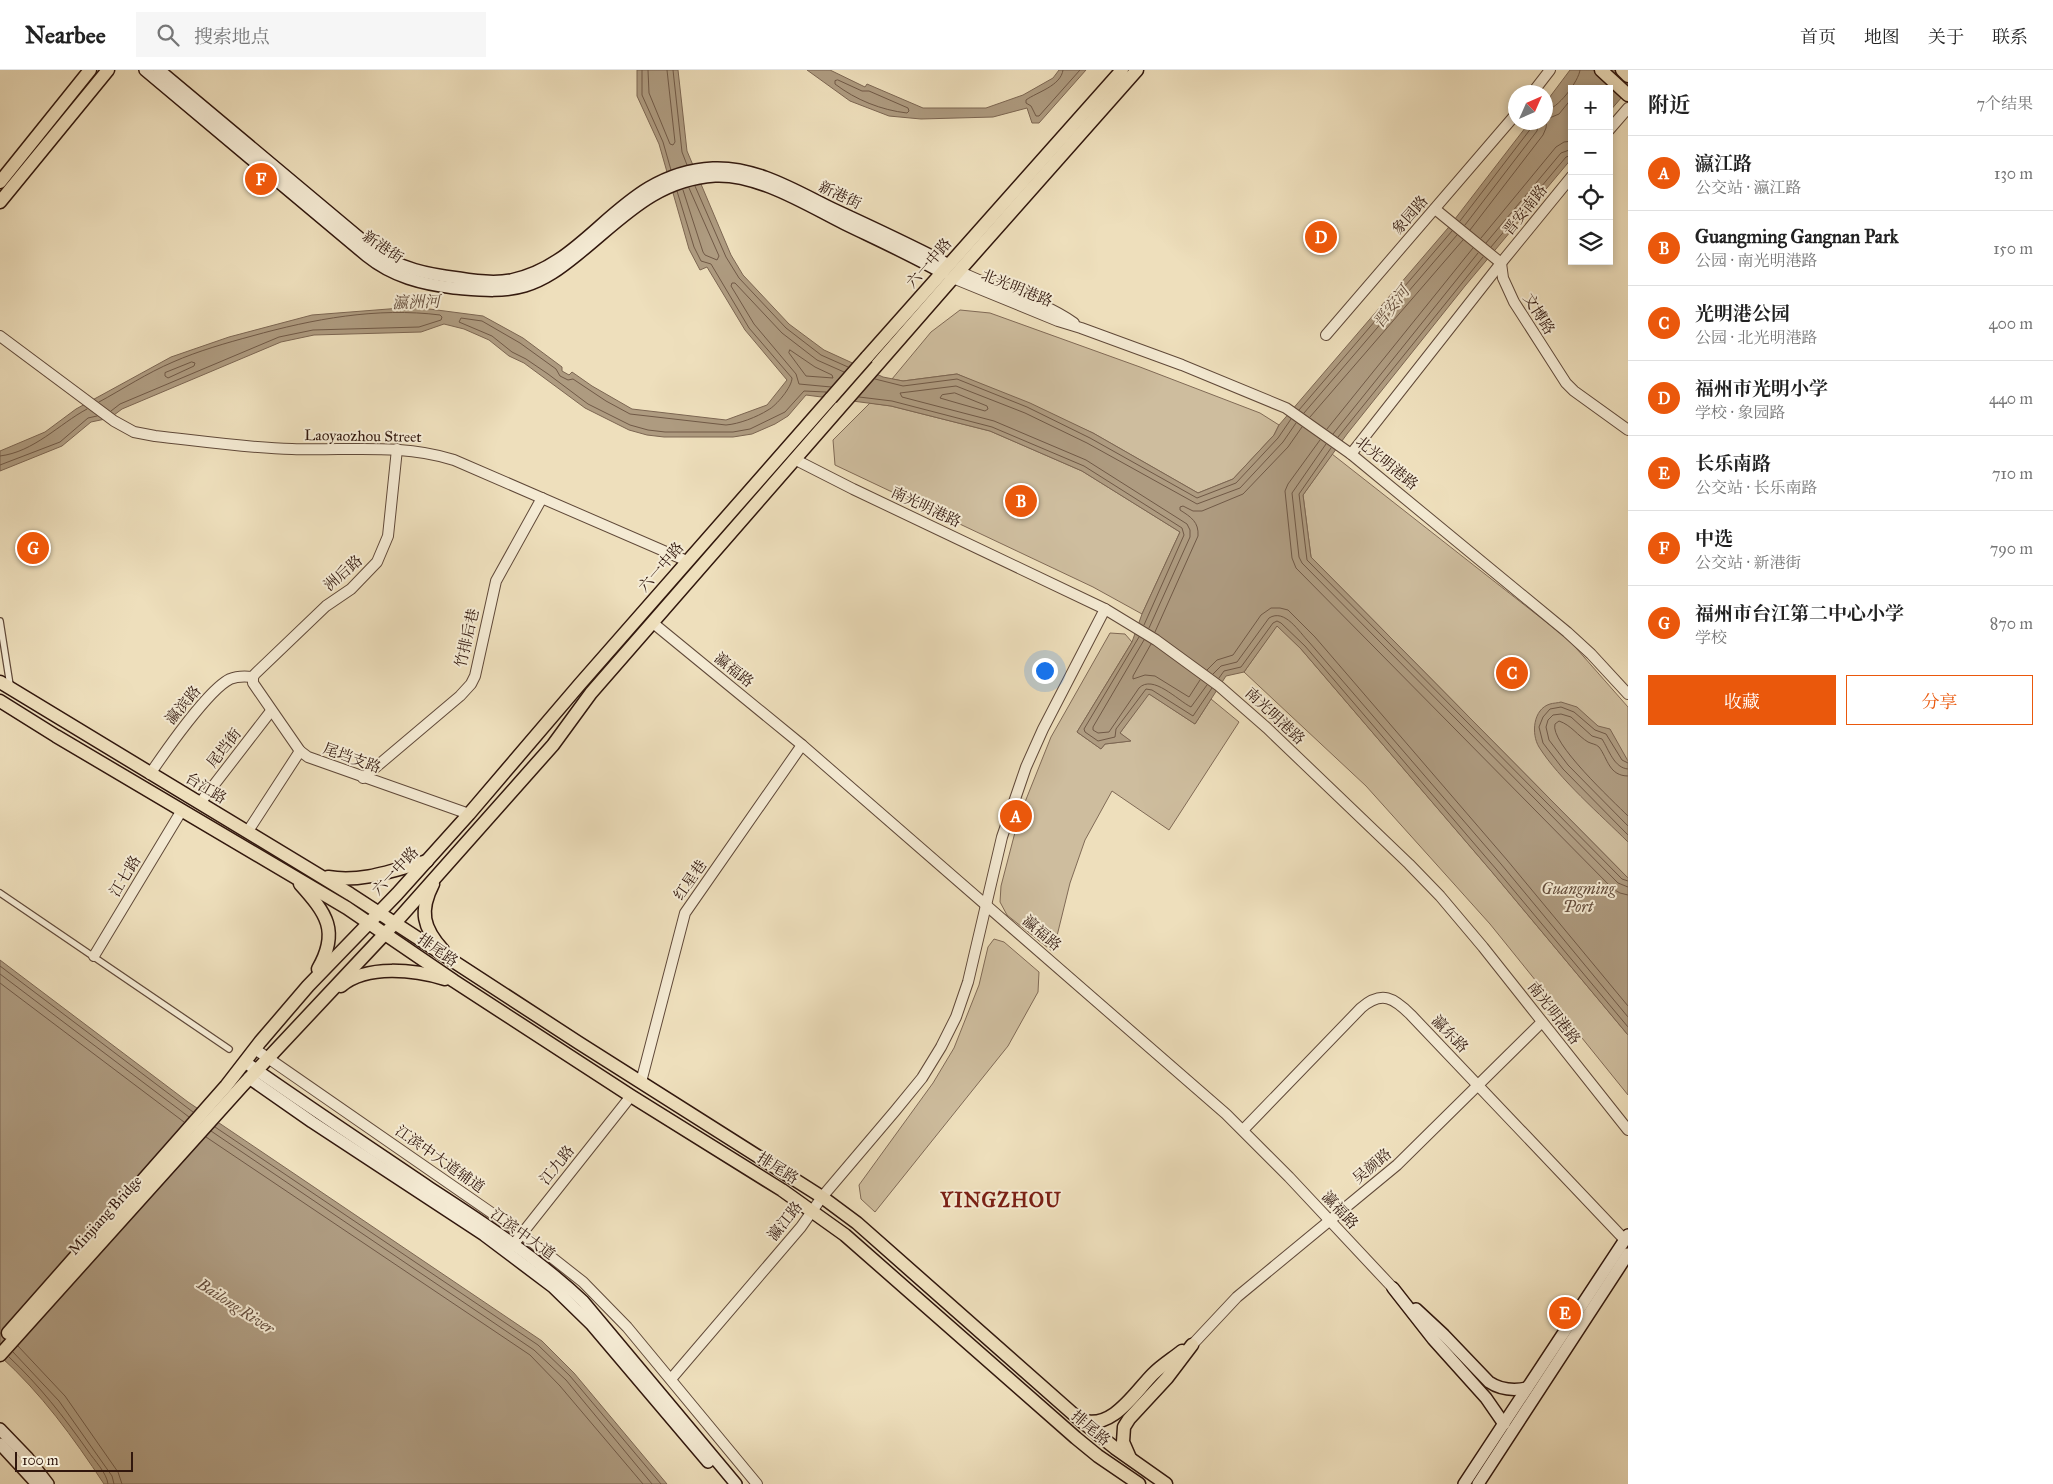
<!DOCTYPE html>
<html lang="zh">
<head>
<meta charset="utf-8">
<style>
  :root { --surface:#fff; --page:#f6f6f6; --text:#222; --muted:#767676; --line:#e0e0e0; --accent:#ea580c }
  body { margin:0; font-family:"IM FELL Great Primer","Noto Serif SC",serif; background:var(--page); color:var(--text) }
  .controls { position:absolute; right:15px; top:15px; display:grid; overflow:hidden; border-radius:0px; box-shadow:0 2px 8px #0003 }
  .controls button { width:45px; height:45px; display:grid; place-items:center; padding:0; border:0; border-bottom:1px solid var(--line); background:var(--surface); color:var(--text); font:25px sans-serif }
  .compass { position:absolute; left:1508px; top:15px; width:45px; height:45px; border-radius:50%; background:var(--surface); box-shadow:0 2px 8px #0003; rotate:45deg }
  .scale { position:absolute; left:15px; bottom:12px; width:118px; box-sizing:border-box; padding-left:5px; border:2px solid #31170d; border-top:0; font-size:14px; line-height:18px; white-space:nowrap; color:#31170d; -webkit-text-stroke:4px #f4ead3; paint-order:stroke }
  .you { position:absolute; left:1044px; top:600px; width:18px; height:18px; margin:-12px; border:4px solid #fff; border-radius:50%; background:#1a73e8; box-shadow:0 0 0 8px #1a73e833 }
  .badge { display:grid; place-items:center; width:32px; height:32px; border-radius:50%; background:var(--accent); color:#fff; font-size:16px; font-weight:700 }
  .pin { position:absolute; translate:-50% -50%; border:2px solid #fff; box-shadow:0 1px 5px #0006 }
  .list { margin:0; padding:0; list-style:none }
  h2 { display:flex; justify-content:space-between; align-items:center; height:65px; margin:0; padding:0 20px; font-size:21px }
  h2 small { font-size:16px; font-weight:400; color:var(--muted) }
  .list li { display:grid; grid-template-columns:32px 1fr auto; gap:15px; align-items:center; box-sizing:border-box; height:75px; padding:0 20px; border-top:1px solid var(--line) }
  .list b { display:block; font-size:19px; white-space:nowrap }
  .list p { margin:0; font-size:16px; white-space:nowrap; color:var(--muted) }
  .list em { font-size:16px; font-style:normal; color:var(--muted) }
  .actions { display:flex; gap:10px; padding:15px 20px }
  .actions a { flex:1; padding:11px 0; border:1px solid var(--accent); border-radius:0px; text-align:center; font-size:18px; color:var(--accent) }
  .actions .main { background:var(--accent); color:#fff }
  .icon { flex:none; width:28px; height:28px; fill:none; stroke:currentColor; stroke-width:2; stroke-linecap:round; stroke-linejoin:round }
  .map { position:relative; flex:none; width:1628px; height:1414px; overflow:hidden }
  header { display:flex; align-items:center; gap:30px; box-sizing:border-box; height:70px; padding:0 25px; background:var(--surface); border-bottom:1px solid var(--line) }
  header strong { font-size:24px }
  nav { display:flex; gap:28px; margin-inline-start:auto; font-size:18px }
  .search { width:350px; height:45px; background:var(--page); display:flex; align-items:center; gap:12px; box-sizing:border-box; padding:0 18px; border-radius:0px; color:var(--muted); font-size:19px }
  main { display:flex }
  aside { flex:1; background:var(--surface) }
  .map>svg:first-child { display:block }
  .green { fill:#cebd9e; stroke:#806a56 }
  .water { fill:#ae9b80; stroke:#7c6652 }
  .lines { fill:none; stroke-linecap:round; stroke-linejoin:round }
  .shore { stroke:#705946; stroke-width:1 }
  .pedestrian-casing { stroke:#604939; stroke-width:8 }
  .tertiary-casing { stroke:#604939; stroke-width:12 }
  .secondary-casing { stroke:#31170d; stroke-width:14 }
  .primary-casing { stroke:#31170d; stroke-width:15 }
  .pedestrian { stroke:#f4ead3; stroke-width:5.5 }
  .tertiary { stroke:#f4ead3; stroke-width:10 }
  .secondary { stroke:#f4ead3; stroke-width:11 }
  .primary { stroke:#eedfbc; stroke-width:12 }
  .primary-bridge-casing { stroke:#31170d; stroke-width:15; stroke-linecap:butt }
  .primary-bridge { stroke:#eedfbc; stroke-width:12 }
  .labels { text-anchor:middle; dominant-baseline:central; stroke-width:4; stroke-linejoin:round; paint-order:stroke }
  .street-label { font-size:15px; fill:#31170d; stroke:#f4ead3 }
  .water-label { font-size:16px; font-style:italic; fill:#634c3b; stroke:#f4ead3 }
  .district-label { font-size:20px; font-weight:bold; letter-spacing:1px; fill:#7a1f14; stroke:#f4ead3 }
</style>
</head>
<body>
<header>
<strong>Nearbee</strong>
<div class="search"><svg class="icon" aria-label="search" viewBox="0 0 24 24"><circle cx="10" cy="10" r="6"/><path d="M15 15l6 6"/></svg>搜索地点</div>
<nav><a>首页</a><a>地图</a><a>关于</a><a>联系</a></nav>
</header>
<main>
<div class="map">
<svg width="1628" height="1414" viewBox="0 0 1628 1414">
  <rect width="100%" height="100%" fill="#eedfbc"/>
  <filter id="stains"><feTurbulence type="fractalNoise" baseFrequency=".004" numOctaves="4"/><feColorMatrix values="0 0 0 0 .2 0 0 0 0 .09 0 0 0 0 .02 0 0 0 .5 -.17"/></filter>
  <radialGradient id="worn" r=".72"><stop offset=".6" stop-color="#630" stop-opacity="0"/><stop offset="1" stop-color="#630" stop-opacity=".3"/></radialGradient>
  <!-- green -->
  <g class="green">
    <path d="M960,240L990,243L1140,297L1260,343L1279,355L1274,365L1233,409L1198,423L1093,363L957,304L903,311L892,309L931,262Z"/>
    <path d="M870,333L891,336L990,361L1082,401L1180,462L1142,544L1093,517L835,395L833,370Z"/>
    <path d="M1332,384L1569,570L1628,637V808L1311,487L1303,425Z"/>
    <path d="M1277,555L1301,579L1492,802L1628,965V1025L1490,854L1366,716L1244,602Z"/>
    <path d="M1110,563L1125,564L1132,572L1077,662L1101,679L1105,674L1130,671L1120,663L1148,623L1195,654L1211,629L1239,652L1169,760L1112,721L1085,770L1070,813L1053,882L1007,845L1000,832L1001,816L1019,747L1051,667Z"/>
    <path d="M994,869L1004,872L1039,902L1038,922L1008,976L875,1142L861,1129L859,1115L933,1013L954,978L979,915L988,877Z"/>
  </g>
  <!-- water -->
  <g class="water">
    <path d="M637,0H678L687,81L731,185L743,205L789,254L824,280L883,307L903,311L957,304L1030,333L1093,363L1198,423L1233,409L1274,365L1279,355L1448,158L1529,53L1546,52V32L1570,0H1628V20L1609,42V19H1572V88L1465,216L1347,364L1303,425L1311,487L1628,808V965L1492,802L1301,579L1277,556L1244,602L1226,606L1195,654L1149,624L1120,663L1131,671L1105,674L1101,679L1077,662L1132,572L1142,544L1180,462L1082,401L990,361L891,336L806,325L788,346L775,354L752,364L733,367H664L647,365L629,360L585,338L524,293L509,286L489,270L464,259L444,254L421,262L314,265L281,272L122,339L110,348L91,352L62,376L0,401V381L45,362L76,339L171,287L229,267L312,245L414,237L483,246L523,268L562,297V301L569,305L572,302L592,316L632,339L726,350L767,335L787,310L745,260L707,197L700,200L689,179L659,74L637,26Z"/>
    <path d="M807,0H830L865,17L867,14L923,38H986L1023,25L1053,8L1059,0H1086L1039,53H1032L1027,38L993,47L921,49L889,46L850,31Z"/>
    <path d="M1561,632L1577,637L1598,656L1610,659L1628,691V772C1601,745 1559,709 1539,677C1531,664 1533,639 1550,634C1553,633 1558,633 1561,632Z"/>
    <path d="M0,890L188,1032L542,1271L574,1303L667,1414H104C73,1367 41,1323 0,1286Z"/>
  </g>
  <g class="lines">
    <!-- shore -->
    <g class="shore">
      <path d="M642,0V25L663,72L671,100"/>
      <path d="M648,0L649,23L670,74L673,75L675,72L667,0"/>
      <path d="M673,0L682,82L687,95"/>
      <path d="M1063,0C1061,16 1037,22 1026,30V33L1031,36L1036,46H1039L1080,0"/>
      <path d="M838,10L862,21H869L908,38L909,41L907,43C881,40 856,30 835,14V11Z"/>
      <path d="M1546,40C1557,40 1579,11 1580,0"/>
      <path d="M695,116L726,187L739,208L786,258L821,285L848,297"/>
      <path d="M683,120L703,182L705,185L717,190L719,186L689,118"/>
      <path d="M677,121L694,177L701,191L711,194L749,258L792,308C792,317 776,336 768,340C757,347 739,354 726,355L630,344L606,331L573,309L568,310L560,306L556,299L520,273L482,251L461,248L459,252L492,266L512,282L526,289L548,304L588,334L630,355L648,360L665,362H733L750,359L785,342L804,321L826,322"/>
      <path d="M1460,151L1532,57L1533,52"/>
      <path d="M1465,155L1537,61L1539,52"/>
      <path d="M1470,160L1543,65L1546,58L1547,49L1559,44L1572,28"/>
      <path d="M1481,168L1556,77L1564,72L1572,71"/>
      <path d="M1486,173L1561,83L1572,79"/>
      <path d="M1491,177L1566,87L1572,85"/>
      <path d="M790,280L815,297L832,305L833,308L806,306L789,283Z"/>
      <path d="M192,292L195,293L194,296L168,308L165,306V303Z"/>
      <path d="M875,309L903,316L957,309L1027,337L1090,368L1197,428L1236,413L1278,368L1291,349"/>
      <path d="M831,317L799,314L796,304L754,254L731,216L732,213H735L782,263L817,290L844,302"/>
      <path d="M955,323L987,336L988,339L985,341L940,328L942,325Z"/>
      <path d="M859,327L892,331L992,357L1084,396L1182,458L1184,465L1144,555"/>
      <path d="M99,332C123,319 147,303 173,292C198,281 226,273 252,266C313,249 377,237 440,245L442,247L441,250L419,257L313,260L279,267L120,334L111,341"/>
      <path d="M1299,340L1452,161"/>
      <path d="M1304,343L1457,165"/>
      <path d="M1310,347L1463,170"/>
      <path d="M1327,359L1473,178"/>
      <path d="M1333,364L1478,183"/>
      <path d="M1338,367L1483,187"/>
      <path d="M1320,370L1288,414L1285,421L1292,488L1296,498L1613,819L1620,823L1628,825"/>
      <path d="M1326,374L1292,423L1299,487L1302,493L1618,813L1628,817"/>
      <path d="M1331,378L1299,424L1307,490L1622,809L1628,811"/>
      <path d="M0,386C34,382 59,354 87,339"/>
      <path d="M0,395L60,372L88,348L97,346"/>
      <path d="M1149,558L1190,467V460L1187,454L1086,390L994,351L902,327L900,323L956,316L1025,343L1087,373L1197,434L1240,418L1283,372L1296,353"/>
      <path d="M1155,562L1198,466C1199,452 1191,447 1180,440V437L1183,436L1193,441H1202L1243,424L1288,377L1302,357"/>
      <path d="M1139,567L1084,659L1085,662L1098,671L1115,667L1116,659L1146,619L1152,620L1193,646L1212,618"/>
      <path d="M1144,570L1093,657V660L1098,663L1109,662L1139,618C1153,604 1177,630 1191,637L1207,615"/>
      <path d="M1151,574L1133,606V609L1145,605L1155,606L1189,627L1200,610"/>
      <path d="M1207,600L1217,590L1233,585L1261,545L1271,538H1280L1288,540L1315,567L1507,790L1628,936"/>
      <path d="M1213,604L1221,596L1237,592L1269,548C1285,538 1299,562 1309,572L1501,794L1628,947"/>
      <path d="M1219,608L1224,601L1241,597L1273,553L1277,551L1281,553L1305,576L1496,799L1628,957"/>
      <path d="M1628,693L1622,690L1606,664L1595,660L1574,642L1561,637L1550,639L1543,647L1539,657L1543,673L1563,699L1628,765"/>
      <path d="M1628,699C1614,698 1609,680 1602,669L1592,666L1571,647L1561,644L1553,645L1548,650L1546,657L1549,670L1568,695L1628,756"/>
      <path d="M1628,706C1609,706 1608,689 1599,677C1596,674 1592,674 1588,672C1578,666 1571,655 1559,651L1555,654C1549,672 1613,731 1628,746"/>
      <path d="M0,896L193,1042"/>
      <path d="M0,904L189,1047"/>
      <path d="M0,913L184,1052"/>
      <path d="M215,1057L538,1275L570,1306L661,1414"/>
      <path d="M211,1061L534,1280L566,1310L652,1414"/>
      <path d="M206,1067L530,1285L560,1316L643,1414"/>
      <path d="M18,1276L65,1326L118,1402L122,1414"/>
      <path d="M13,1282L59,1331L112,1406L114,1414"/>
      <path d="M9,1287C39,1315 64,1347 88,1381C94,1390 107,1403 108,1414"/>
    </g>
    <!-- pedestrian casing -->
    <g class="pedestrian-casing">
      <g id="pedestrian">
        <path d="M0,551L10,615"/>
        <path d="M0,823L229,979"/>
      </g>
    </g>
    <!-- tertiary casing -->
    <g class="tertiary-casing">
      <g id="tertiary">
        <path d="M1533,22L1550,0"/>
        <path d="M1609,60L1628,38"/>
        <path d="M1435,139L1501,193L1503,208L1514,232L1566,313L1574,321L1628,360"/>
        <path d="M959,201C996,220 1040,229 1074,253"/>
        <path d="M953,208L1058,251L1081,258L1182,295L1286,338L1351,384L1567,562L1591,584L1628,624"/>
        <path d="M1326,265L1516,44"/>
        <path d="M0,266L114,351L134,362L155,366C201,371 247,378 292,379C346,381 401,373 454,390L687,491"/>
        <path d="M397,379L388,466L377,492L351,519L326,536L255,604L253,607V613L300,681L308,687L469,744"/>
        <path d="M1351,384L1501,193L1572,106"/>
        <path d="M796,390L853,419L1105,539L1156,570L1219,616L1267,658L1409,794L1440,826L1483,877L1628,1060"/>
        <path d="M653,553L802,675L1226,1044L1289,1107L1393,1218"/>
        <path d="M150,704C165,682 209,619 230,609C237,606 245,606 253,607"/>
        <path d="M363,708L460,626L471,614L475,606L496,511L542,428"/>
        <path d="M200,733L271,641"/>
        <path d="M248,761L300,681"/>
        <path d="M94,886L182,740"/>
        <path d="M255,979L522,1164L583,1212L627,1257L757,1414"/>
        <path d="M641,1012L685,843L802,675"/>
        <path d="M1243,1060L1361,938C1382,920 1394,928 1411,945L1625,1170"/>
        <path d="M509,1180L631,1026"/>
        <path d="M1192,1275L1237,1227L1397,1095L1542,952"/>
        <path d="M671,1309L801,1157L822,1127L895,1041L922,1008L941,977L956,947L968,912L1002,767L1026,697L1043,659L1105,539"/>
      </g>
    </g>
    <!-- secondary casing -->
    <g class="secondary-casing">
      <g id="secondary">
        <path d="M145,0L367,186C393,207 422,214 454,218C479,220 501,223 525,216C545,210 561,198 577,185C621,150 654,110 715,106C758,104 807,135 845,154C878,170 911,185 943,203"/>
        <path d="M159,0L374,180C401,199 427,204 459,208C476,211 494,213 511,210C592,193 619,103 713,98C756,96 796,121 833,139C872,157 911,175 949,195"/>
        <path d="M245,992C306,1035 368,1076 430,1118C484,1153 536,1187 583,1231L736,1414"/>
        <path d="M249,1008L312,1052L484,1165L553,1217L591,1254L708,1392"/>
        <path d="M1393,1218L1433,1269L1486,1328L1504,1354"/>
        <path d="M1416,1239L1444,1265L1489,1312C1501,1320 1513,1321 1527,1318"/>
        <path d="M0,1359L27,1387L48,1414"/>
        <path d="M0,1374L37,1414"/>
        <path d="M1464,1414L1628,1165"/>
        <path d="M1478,1414L1628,1184"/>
      </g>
    </g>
    <!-- primary casing -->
    <g class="primary-casing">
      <g id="primary">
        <path d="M1601,0L1628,25"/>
        <path d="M1622,0L1628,6"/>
        <path d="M0,112L90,0"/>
        <path d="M0,132L108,0"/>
        <path d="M867,287L1122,0"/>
        <path d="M0,612L350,824L579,973L822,1127L857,1153L1080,1350L1115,1378L1166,1414"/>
        <path d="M0,631L56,666L347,838L454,911L631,1026L782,1120L845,1165L1076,1368L1098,1386L1139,1414"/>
        <path d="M328,807C362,813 394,800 427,791"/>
        <path d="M300,814C326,843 340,861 318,899"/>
        <path d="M433,814C419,841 423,858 443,880"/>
        <path d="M341,916C367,894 415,900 445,909"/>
        <path d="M8,1263L226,1016L260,972L308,916L397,824L469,744L580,614L831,328"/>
        <path d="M0,1285L242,1016L395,853L553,675L591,623L959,201L1137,0"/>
        <path d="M1081,1350C1112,1361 1135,1322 1153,1304C1162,1295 1172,1289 1182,1281"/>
        <path d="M1130,1388L1123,1372L1124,1357L1129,1349L1167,1308L1192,1275"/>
      </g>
    </g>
    <!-- pedestrian -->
    <use href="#pedestrian" class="pedestrian"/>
    <!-- tertiary -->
    <use href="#tertiary" class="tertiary"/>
    <!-- secondary -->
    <use href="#secondary" class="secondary"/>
    <!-- primary -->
    <use href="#primary" class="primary"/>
    <!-- primary-bridge casing -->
    <g class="primary-bridge-casing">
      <path id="primary-bridge" d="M831,328L867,287"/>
    </g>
    <!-- primary-bridge -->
    <use href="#primary-bridge" class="primary-bridge"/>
  </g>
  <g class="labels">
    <!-- street labels -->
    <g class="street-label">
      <text transform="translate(840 125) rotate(25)">新港街</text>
      <text transform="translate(1525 140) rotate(-51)">晋安南路</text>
      <text transform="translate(1410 145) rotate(-49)">象园路</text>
      <text transform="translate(383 177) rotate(34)">新港街</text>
      <text transform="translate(929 193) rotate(-49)">六一中路</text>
      <text transform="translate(1017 218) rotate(22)">北光明港路</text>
      <text transform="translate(1539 244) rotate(58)">文博路</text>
      <text transform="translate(363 366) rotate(1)">Laoyaozhou Street</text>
      <text transform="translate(1387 393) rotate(39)">北光明港路</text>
      <text transform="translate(926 437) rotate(25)">南光明港路</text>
      <text transform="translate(661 497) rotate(-49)">六一中路</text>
      <text transform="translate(343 503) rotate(-41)">洲后路</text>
      <text transform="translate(467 568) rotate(-77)">竹排后巷</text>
      <text transform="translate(734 600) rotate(39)">瀛福路</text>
      <text transform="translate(183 635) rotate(-50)">瀛滨路</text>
      <text transform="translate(1275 646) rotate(43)">南光明港路</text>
      <text transform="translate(224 678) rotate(-52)">尾垱街</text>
      <text transform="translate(352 688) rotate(20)">尾垱支路</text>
      <text transform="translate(206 718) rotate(31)">台江路</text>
      <text transform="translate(395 801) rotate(-47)">六一中路</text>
      <text transform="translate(125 806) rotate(-59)">江七路</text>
      <text transform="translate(690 810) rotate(-55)">红星巷</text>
      <text transform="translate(1042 863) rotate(40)">瀛福路</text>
      <text transform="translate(438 880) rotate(35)">排尾路</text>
      <text transform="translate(1554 943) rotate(52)">南光明港路</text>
      <text transform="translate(1450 964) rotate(46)">瀛东路</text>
      <text transform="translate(440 1089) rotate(35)">江滨中大道辅道</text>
      <text transform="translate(557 1095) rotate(-51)">江九路</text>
      <text transform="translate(1372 1096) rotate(-40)">吴颜路</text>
      <text transform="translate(778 1098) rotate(32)">排尾路</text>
      <text transform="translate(1340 1140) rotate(47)">瀛福路</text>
      <text transform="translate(105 1145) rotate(-48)">Minjiang Bridge</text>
      <text transform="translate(785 1151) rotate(-51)">瀛江路</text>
      <text transform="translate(523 1164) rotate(36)">江滨中大道</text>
      <text transform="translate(1091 1358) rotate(40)">排尾路</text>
    </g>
    <!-- water labels -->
    <g class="water-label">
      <text transform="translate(416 232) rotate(-2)">瀛洲河</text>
      <text transform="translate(1391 237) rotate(-52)">晋安河</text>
      <text x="1578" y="818">Guangming<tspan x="1578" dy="18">Port</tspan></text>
      <text transform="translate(236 1236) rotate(33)">Bailong River</text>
    </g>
    <!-- district labels -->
    <g class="district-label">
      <text x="1001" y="1130">YINGZHOU</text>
    </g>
  </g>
  <rect width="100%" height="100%" filter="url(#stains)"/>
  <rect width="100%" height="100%" fill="url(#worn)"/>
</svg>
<div class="controls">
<button>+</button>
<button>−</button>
<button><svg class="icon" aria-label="locate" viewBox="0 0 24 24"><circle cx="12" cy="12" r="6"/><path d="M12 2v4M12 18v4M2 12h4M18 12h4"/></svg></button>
<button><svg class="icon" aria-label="layers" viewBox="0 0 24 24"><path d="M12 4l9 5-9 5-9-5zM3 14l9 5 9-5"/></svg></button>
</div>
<svg class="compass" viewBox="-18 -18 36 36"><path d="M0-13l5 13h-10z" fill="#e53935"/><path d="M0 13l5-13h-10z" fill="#767676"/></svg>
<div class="scale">100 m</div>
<div class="you"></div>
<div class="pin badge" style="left:1016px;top:746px">A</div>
<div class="pin badge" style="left:1021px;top:431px">B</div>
<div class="pin badge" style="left:1512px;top:603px">C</div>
<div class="pin badge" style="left:1321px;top:167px">D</div>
<div class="pin badge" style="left:1565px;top:1243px">E</div>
<div class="pin badge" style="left:261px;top:109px">F</div>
<div class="pin badge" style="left:33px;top:478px">G</div>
</div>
<aside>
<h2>附近<small>7个结果</small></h2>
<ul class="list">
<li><span class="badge">A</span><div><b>瀛江路</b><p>公交站 · 瀛江路</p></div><em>130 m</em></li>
<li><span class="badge">B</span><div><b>Guangming Gangnan Park</b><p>公园 · 南光明港路</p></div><em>150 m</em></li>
<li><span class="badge">C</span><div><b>光明港公园</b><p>公园 · 北光明港路</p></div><em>400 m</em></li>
<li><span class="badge">D</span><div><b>福州市光明小学</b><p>学校 · 象园路</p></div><em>440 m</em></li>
<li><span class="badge">E</span><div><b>长乐南路</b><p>公交站 · 长乐南路</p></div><em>710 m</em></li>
<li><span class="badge">F</span><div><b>中选</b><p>公交站 · 新港街</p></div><em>790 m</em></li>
<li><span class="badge">G</span><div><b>福州市台江第二中心小学</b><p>学校</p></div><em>870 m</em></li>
</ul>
<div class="actions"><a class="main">收藏</a><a>分享</a></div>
</aside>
</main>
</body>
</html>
